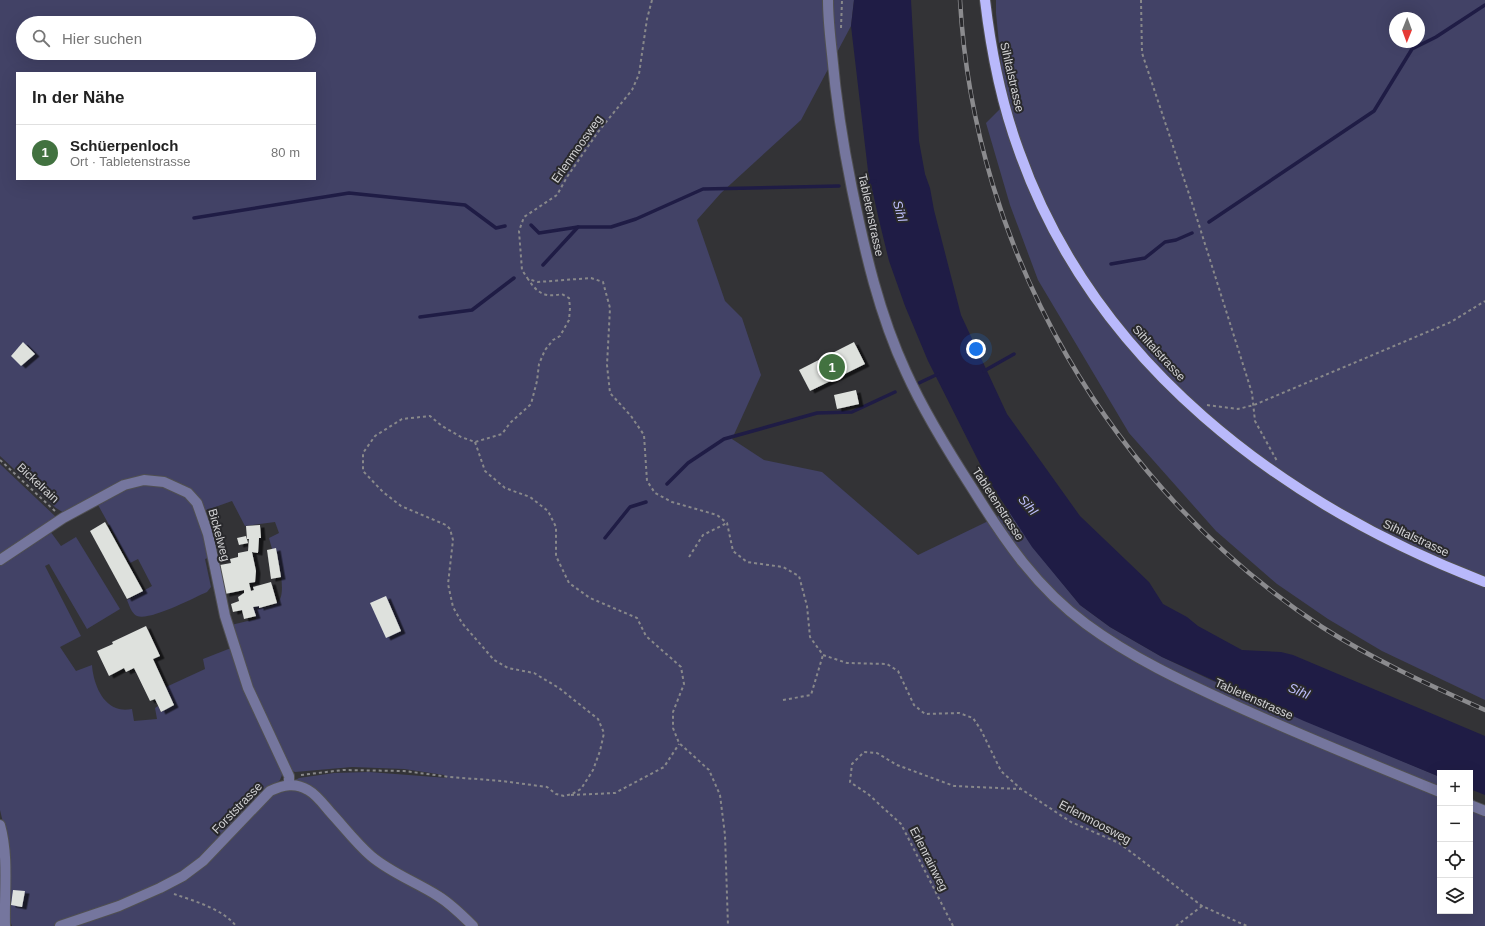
<!DOCTYPE html>
<html lang="de">
<head>
<meta charset="utf-8">
<style>
  :root { --surface:#fff; --page:#f2f2f2; --text:#222; --muted:#767676; --line:#e0e0e0; --accent:#427240 }
  body { margin:0; font-family:Helvetica,sans-serif; background:var(--page); color:var(--text) }
  .controls { position:absolute; right:12px; bottom:12px; display:grid; overflow:hidden; border-radius:0px; box-shadow:0 4px 16px #0002 }
  .controls button { width:36px; height:36px; display:grid; place-items:center; padding:0; border:0; border-bottom:1px solid var(--line); background:var(--surface); color:var(--text); font:20px sans-serif }
  .compass { position:absolute; left:1389px; top:12px; width:36px; height:36px; border-radius:50%; background:var(--surface); box-shadow:0 4px 16px #0002; rotate:181deg }
  .you { position:absolute; left:976px; top:349px; width:14px; height:14px; margin:-10px; border:3px solid #fff; border-radius:50%; background:#1a73e8; box-shadow:0 0 0 6px #1a73e833 }
  .badge { display:grid; place-items:center; width:26px; height:26px; border-radius:50%; background:var(--accent); color:#fff; font-size:13px; font-weight:700 }
  .pin { position:absolute; translate:-50% -50%; border:2px solid #fff; box-shadow:0 1px 4px #0006 }
  .list { margin:0; padding:0; list-style:none }
  h2 { display:flex; justify-content:space-between; align-items:center; height:52px; margin:0; padding:0 16px; font-size:17px }
  h2 small { font-size:13px; font-weight:400; color:var(--muted) }
  .list li { display:grid; grid-template-columns:26px 1fr auto; gap:12px; align-items:center; box-sizing:border-box; height:56px; padding:0 16px; border-top:1px solid var(--line) }
  .list b { display:block; font-size:15px; white-space:nowrap }
  .list p { margin:0; font-size:13px; white-space:nowrap; color:var(--muted) }
  .list em { font-size:13px; font-style:normal; color:var(--muted) }
  .icon { flex:none; width:22px; height:22px; fill:none; stroke:currentColor; stroke-width:2; stroke-linecap:round; stroke-linejoin:round }
  .map { position:relative; flex:none; width:1485px; height:926px; overflow:hidden }
  .search { position:absolute; background:var(--surface); box-shadow:0 4px 16px #0002; left:16px; top:16px; width:300px; height:44px; display:flex; align-items:center; gap:10px; box-sizing:border-box; padding:0 14px; border-radius:22px; color:var(--muted); font-size:15px }
  .panel { position:absolute; background:var(--surface); box-shadow:0 4px 16px #0002; left:16px; top:72px; width:300px; height:108px; border-radius:0px }
  .map>svg:first-child { display:block }
  .green { fill:#424266; fill-rule:evenodd }
  .water { fill:#1f1c45 }
  .lines { fill:none; stroke-linecap:round; stroke-linejoin:round }
  .stream { stroke:#1f1c45; stroke-width:3.5 }
  .building { fill:#dee1dd; filter:url(#shadow) }
  .minor-casing { stroke:#505052; stroke-width:12 }
  .major-casing { stroke:#505052; stroke-width:12 }
  .path { stroke:#88888a; stroke-width:2; stroke-dasharray:3 3; stroke-linecap:butt }
  .minor { stroke:#75769e; stroke-width:10 }
  .major { stroke:#b9b9fb; stroke-width:10 }
  .rail-casing { stroke:#8b8b8e; stroke-width:4.5 }
  .rail { stroke:#29292c; stroke-width:3; stroke-dasharray:9; stroke-linecap:butt }
  .labels { text-anchor:middle; dominant-baseline:central; stroke-width:4; stroke-linejoin:round; paint-order:stroke }
  .street-label { font-size:12px; fill:#d2d2d4; stroke:#29292c }
  .water-label { font-size:13px; font-style:italic; fill:#bdbefa; stroke:#29292c }
</style>
</head>
<body>
<div class="map">
<svg width="1485" height="926" viewBox="0 0 1485 926">
  <defs>
    <filter id="shadow"><feDropShadow dx="4.5" dy="2.5" stdDeviation="0" flood-color="#0009"/></filter>
  </defs>
  <rect width="100%" height="100%" fill="#333336"/>
  <!-- green -->
  <g class="green">
    <path d="M0,0H854L851,26L801,120L721,193L697,220L725,301L742,318L761,375L732,439L764,460L822,472L918,555L1009,511L1033,547L1080,605L1110,627L1162,657L1211,680L1440,777V911H1470V797L1485,808V926H75L173,886L272,794L299,778L334,773L369,772L448,778L444,775L404,769L352,767L295,772L291,770L247,678L231,625L256,619L253,607L259,606L260,608C265,607 274,606 278,602C287,594 278,560 276,549H272L269,538L279,533L275,522L245,526L232,501L204,511L200,500L146,478L64,513L56,508L0,456ZM23,23H309V53H23ZM17,73H315V179H17Z"/>
    <path d="M996,0H1485V700L1382,651L1328,619L1277,584L1216,531L1129,433L1038,280L1010,205L986,123L1005,104L996,13ZM1395,18H1419V42H1395Z"/>
    <path d="M0,464L57,518L0,556Z"/>
    <path d="M149,483L166,486L182,493L193,503L211,557L205,559L211,587L207,592C193,598 150,621 137,616C132,614 129,605 127,600L152,586L138,559L130,563L97,503L132,486Z"/>
    <path d="M50,531L61,546L76,537L120,609L87,629L49,564L45,566L81,636L60,647L76,671L92,665C93,680 100,702 116,708C121,710 126,710 132,709L134,721L157,719L155,708L158,706L161,712L174,705L166,687L205,669L203,659L231,648L282,767V775L280,780L203,856L186,870L131,898L76,919L54,926H12L9,918L6,835L0,810V564Z"/>
  </g>
  <!-- water -->
  <path class="water" d="M854,0H911L919,141L925,174L930,188L934,210L961,315L1007,414L1080,516L1149,582L1163,604L1187,617L1198,626L1242,650L1281,652L1293,655L1485,736V795L1470,789V773H1440V777L1304,721L1162,657L1110,627L1080,605L1032,547L987,478L928,361L905,306L889,261L879,220L868,171L851,26Z"/>
  <g class="lines">
    <!-- stream -->
    <g class="stream">
      <path d="M864,183L875,181"/>
      <path d="M194,218L349,193L465,205L496,228L505,226"/>
      <path d="M1209,222L1374,111L1412,49L1436,37L1485,5"/>
      <path d="M531,225L539,233L578,227"/>
      <path d="M1111,264L1145,258L1165,242L1176,240L1192,233"/>
      <path d="M543,265L578,227H611L636,219L703,189L839,186"/>
      <path d="M420,317L472,310L514,278"/>
      <path d="M984,371L1014,354"/>
      <path d="M919,383L938,374"/>
      <path d="M667,484L688,463L724,439L817,413L852,412L895,392"/>
      <path d="M605,538L630,507L646,502"/>
    </g>
  </g>
  <!-- building -->
  <g class="building">
    <path d="M23,342L35,354L21,366L11,356Z"/>
    <path d="M854,342L865,364L810,391L799,370Z"/>
    <path d="M856,390L859,404L837,409L834,395Z"/>
    <path d="M105,522L143,591L127,599L90,531Z"/>
    <path d="M260,525L261,538H259L258,553L252,552L256,571L255,582L249,583L251,591L254,590L253,587L271,582L277,603L259,608V606L253,607L256,616L244,619L242,610L233,612L231,604L239,601L238,597L244,593V590L225,594L220,565L231,563L230,559L238,557V553L248,551L249,539H247L246,526Z"/>
    <path d="M246,536L248,543L239,545L237,538Z"/>
    <path d="M276,548L281,577L271,579L267,550Z"/>
    <path d="M386,596L401,631L386,638L370,603Z"/>
    <path d="M146,626L160,656L153,659L174,705L161,712L155,699L150,701L134,668L126,672L124,668L109,676L97,651L113,644L112,642Z"/>
    <path d="M13,890L25,891L22,907L11,905Z"/>
  </g>
  <g class="lines">
    <!-- minor casing -->
    <g class="minor-casing">
      <g id="minor">
        <path d="M828,0C828,18 830,36 832,54C836,100 843,145 852,189C865,252 879,314 906,372C924,412 950,454 974,491C1005,541 1037,588 1086,624C1132,658 1182,681 1234,705C1302,736 1371,764 1440,792"/>
        <path d="M0,560L63,518L124,485L144,480L164,482L188,493L197,503L208,534L225,616L248,688L289,776V785"/>
        <path d="M1470,805L1485,811"/>
        <path d="M0,825C9,857 4,893 5,926"/>
        <path d="M60,926L119,906L160,888L183,876L203,861L270,791C283,785 295,782 308,790C317,795 324,805 331,813C344,827 356,843 371,856C391,873 416,882 438,896C451,904 462,915 473,926"/>
      </g>
    </g>
    <!-- major casing -->
    <g class="major-casing">
      <path id="major" d="M985,0C991,51 1001,102 1019,151C1094,363 1281,504 1485,582"/>
    </g>
    <!-- path -->
    <g class="path">
      <path d="M652,0L647,19L639,74L632,90L598,132L567,177L557,195L524,217L519,231L522,270L528,279L538,282L591,278L603,282L610,308L607,365L610,393L631,416L644,435L647,481L655,493L672,502L717,515L727,523L733,551L747,562L783,567L799,576L807,606L810,637L823,655L847,663L887,664L898,671L914,705L925,714L959,713L973,718L981,730L1001,771L1021,789L1071,822L1119,843L1202,906L1247,926"/>
      <path d="M1141,0L1142,53L1193,206L1252,393L1255,421L1277,461"/>
      <path d="M841,28L842,0"/>
      <path d="M1207,405L1238,409L1254,405L1451,322L1485,301"/>
      <path d="M475,442L485,471L505,488L530,497L548,511L556,527V556L569,583L590,598L637,618L646,636L681,667L684,684L673,712V728L679,743L709,770L720,795L725,835L728,926"/>
      <path d="M0,460L55,511"/>
      <path d="M689,557L703,535L727,523"/>
      <path d="M783,700L811,695L823,655"/>
      <path d="M301,775L343,770L404,771L450,777L502,781L547,787L556,794L564,796L572,794L581,789L593,770L600,751L604,733L598,719L559,688L534,673L508,668L494,660L462,623L453,607L448,584L453,540L450,529L446,525L401,506L383,492L363,471V453L375,436L402,419L430,416L442,426L461,437L475,442L502,434L510,423L531,404L537,381L539,364L545,350L553,340L560,336L569,320L570,308L569,298L562,294C545,298 537,293 528,279"/>
      <path d="M571,795L615,793L664,767L679,744"/>
      <path d="M174,894C194,901 223,909 236,926"/>
      <path d="M953,926L901,824L868,794L850,782L852,764L864,752L877,753L897,765L954,786L1020,789"/>
      <path d="M1176,926L1202,906"/>
    </g>
    <!-- minor -->
    <use href="#minor" class="minor"/>
    <!-- major -->
    <use href="#major" class="major"/>
    <!-- rail casing -->
    <g class="rail-casing">
      <path id="rail" d="M960,0C974,252 1111,489 1322,627C1374,660 1429,685 1485,710"/>
    </g>
    <!-- rail -->
    <use href="#rail" class="rail"/>
  </g>
  <g class="labels">
    <!-- street labels -->
    <g class="street-label">
      <text transform="translate(1012 77) rotate(77)">Sihltalstrasse</text>
      <text transform="translate(577 149) rotate(-55)">Erlenmoosweg</text>
      <text transform="translate(871 215) rotate(78)">Tabletenstrasse</text>
      <text transform="translate(1159 353) rotate(47)">Sihltalstrasse</text>
      <text transform="translate(38 483) rotate(43)">Bickelrain</text>
      <text transform="translate(998 504) rotate(57)">Tabletenstrasse</text>
      <text transform="translate(219 535) rotate(75)">Bickelweg</text>
      <text transform="translate(1416 538) rotate(25)">Sihltalstrasse</text>
      <text transform="translate(1254 699) rotate(24)">Tabletenstrasse</text>
      <text transform="translate(237 808) rotate(-46)">Forststrasse</text>
      <text transform="translate(1095 822) rotate(28)">Erlenmoosweg</text>
      <text transform="translate(929 859) rotate(63)">Erlenrainweg</text>
    </g>
    <!-- water labels -->
    <g class="water-label">
      <text transform="translate(900 211) rotate(75)">Sihl</text>
      <text transform="translate(1028 505) rotate(49)">Sihl</text>
      <text transform="translate(1299 691) rotate(22)">Sihl</text>
    </g>
  </g>
</svg>
<div class="controls">
<button>+</button>
<button>−</button>
<button><svg class="icon" aria-label="locate" viewBox="0 0 24 24"><circle cx="12" cy="12" r="6"/><path d="M12 2v4M12 18v4M2 12h4M18 12h4"/></svg></button>
<button><svg class="icon" aria-label="layers" viewBox="0 0 24 24"><path d="M12 4l9 5-9 5-9-5zM3 14l9 5 9-5"/></svg></button>
</div>
<svg class="compass" viewBox="-18 -18 36 36"><path d="M0-13l5 13h-10z" fill="#e53935"/><path d="M0 13l5-13h-10z" fill="#767676"/></svg>
<div class="you"></div>
<div class="pin badge" style="left:832px;top:367px">1</div>
<div class="search"><svg class="icon" aria-label="search" viewBox="0 0 24 24"><circle cx="10" cy="10" r="6"/><path d="M15 15l6 6"/></svg>Hier suchen</div>
<section class="panel">
<h2>In der Nähe<small></small></h2>
<ul class="list">
<li><span class="badge">1</span><div><b>Schüerpenloch</b><p>Ort · Tabletenstrasse</p></div><em>80 m</em></li>
</ul>
</section>
</div>
</body>
</html>
